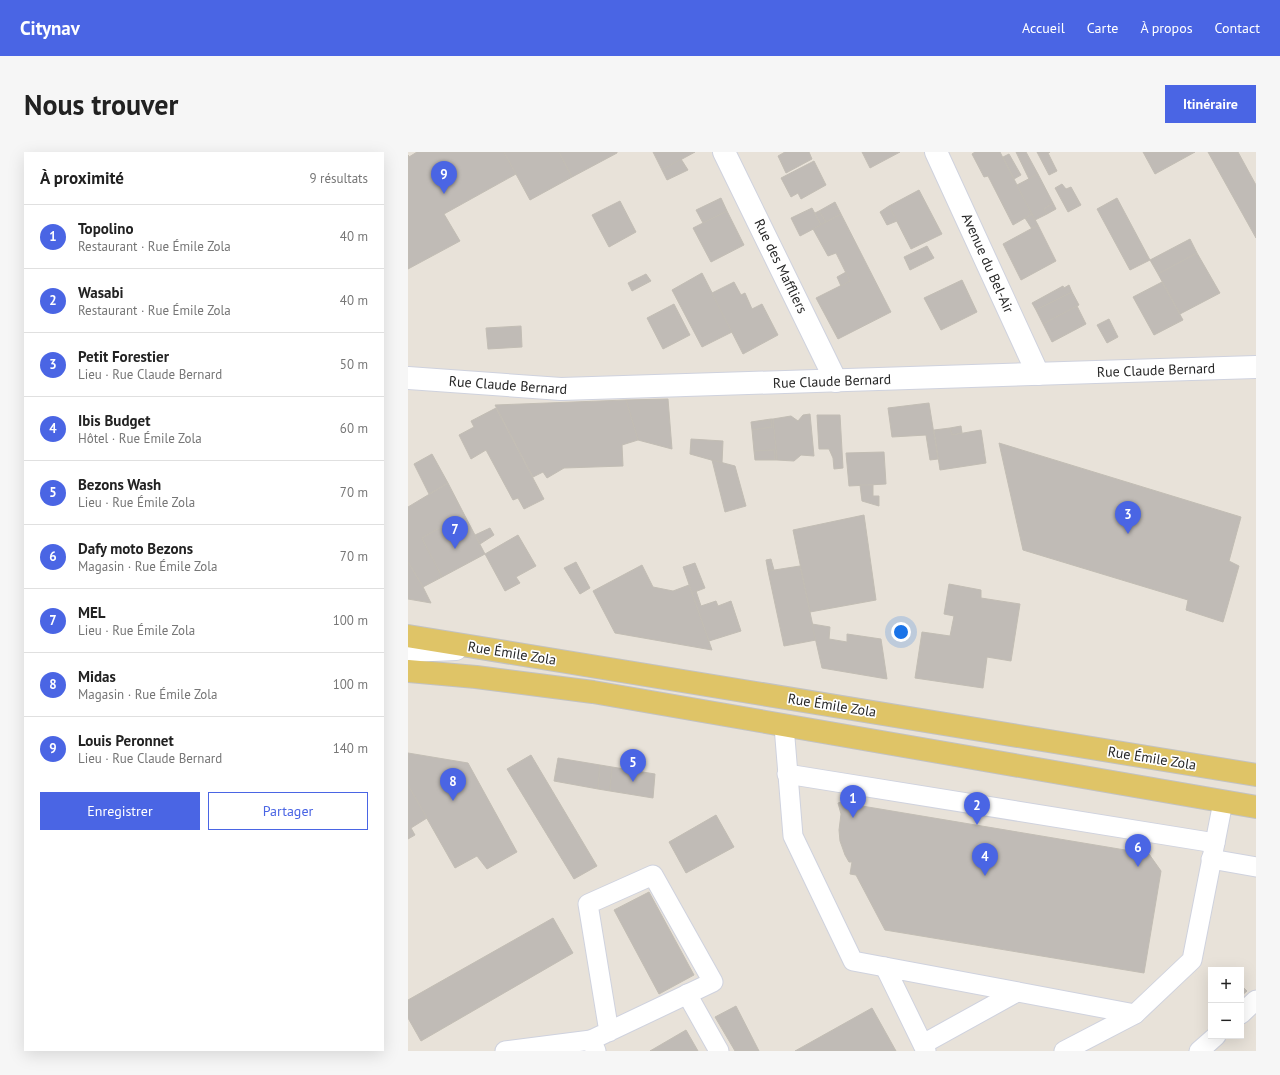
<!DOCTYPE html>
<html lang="fr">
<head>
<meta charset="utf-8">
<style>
  :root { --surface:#fff; --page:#f6f6f6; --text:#222; --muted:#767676; --line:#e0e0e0; --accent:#4a65e4 }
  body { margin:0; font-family:"PT Sans",sans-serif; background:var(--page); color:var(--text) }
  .controls { position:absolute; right:12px; bottom:12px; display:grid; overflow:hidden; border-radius:0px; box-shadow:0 4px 16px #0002 }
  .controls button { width:36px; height:36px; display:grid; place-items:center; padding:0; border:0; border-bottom:1px solid var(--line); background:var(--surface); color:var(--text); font:20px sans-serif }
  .you { position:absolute; left:493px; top:480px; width:14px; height:14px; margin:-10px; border:3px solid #fff; border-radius:50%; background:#1a73e8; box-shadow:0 0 0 6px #1a73e833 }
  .badge { display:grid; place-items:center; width:26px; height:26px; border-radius:50%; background:var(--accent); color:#fff; font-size:13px; font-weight:700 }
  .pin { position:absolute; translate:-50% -33px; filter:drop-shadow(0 1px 2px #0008) }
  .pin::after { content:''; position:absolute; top:21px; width:14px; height:12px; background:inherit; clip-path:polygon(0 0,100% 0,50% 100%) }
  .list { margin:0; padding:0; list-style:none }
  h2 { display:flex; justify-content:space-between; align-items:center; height:52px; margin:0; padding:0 16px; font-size:17px }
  h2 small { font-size:13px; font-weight:400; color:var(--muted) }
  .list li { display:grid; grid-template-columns:26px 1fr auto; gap:12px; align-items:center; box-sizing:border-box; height:64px; padding:0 16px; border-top:1px solid var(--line) }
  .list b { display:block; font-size:15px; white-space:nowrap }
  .list p { margin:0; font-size:13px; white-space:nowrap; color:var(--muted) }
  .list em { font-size:13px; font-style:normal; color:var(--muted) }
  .actions { display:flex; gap:8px; padding:12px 16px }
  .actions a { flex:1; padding:9px 0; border:1px solid var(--accent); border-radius:0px; text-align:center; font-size:14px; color:var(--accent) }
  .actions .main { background:var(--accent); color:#fff }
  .map { position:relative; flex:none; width:848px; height:899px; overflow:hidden; border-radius:0px }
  header { display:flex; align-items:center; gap:24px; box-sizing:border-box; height:56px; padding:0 20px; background:var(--accent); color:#fff }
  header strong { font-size:19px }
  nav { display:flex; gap:22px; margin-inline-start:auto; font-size:14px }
  .intro { display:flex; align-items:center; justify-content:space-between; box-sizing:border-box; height:96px; padding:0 24px }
  h1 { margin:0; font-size:28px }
  .button { padding:10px 18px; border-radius:0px; background:var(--accent); color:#fff; font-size:14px; font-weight:700 }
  main { display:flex; gap:24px; padding:0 24px }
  aside { flex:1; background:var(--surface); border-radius:0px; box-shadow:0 4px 16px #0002 }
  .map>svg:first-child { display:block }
  .building { fill:#c0bbb6; stroke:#c2bdb4 }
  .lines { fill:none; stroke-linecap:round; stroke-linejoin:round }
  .lane-casing { stroke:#cfd2de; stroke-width:21 }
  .street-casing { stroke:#cfd2de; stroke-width:24 }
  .primary-casing { stroke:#c2c2c2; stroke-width:24 }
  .lane { stroke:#fff; stroke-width:19 }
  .street { stroke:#fff; stroke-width:22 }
  .primary { stroke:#dfc467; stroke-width:22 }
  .labels { text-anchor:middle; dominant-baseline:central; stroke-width:3.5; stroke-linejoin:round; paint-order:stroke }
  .street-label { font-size:14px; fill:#262626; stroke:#fff }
</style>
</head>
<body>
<header>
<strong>Citynav</strong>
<nav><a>Accueil</a><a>Carte</a><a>À propos</a><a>Contact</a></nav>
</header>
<div class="intro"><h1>Nous trouver</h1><a class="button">Itinéraire</a></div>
<main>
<aside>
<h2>À proximité<small>9 résultats</small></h2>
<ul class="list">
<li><span class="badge">1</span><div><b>Topolino</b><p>Restaurant · Rue Émile Zola</p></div><em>40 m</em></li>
<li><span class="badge">2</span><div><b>Wasabi</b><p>Restaurant · Rue Émile Zola</p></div><em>40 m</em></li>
<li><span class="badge">3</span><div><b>Petit Forestier</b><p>Lieu · Rue Claude Bernard</p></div><em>50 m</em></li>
<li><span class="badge">4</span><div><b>Ibis Budget</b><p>Hôtel · Rue Émile Zola</p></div><em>60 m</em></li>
<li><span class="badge">5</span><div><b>Bezons Wash</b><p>Lieu · Rue Émile Zola</p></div><em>70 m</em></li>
<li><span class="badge">6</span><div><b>Dafy moto Bezons</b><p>Magasin · Rue Émile Zola</p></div><em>70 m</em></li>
<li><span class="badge">7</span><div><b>MEL</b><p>Lieu · Rue Émile Zola</p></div><em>100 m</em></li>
<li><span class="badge">8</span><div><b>Midas</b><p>Magasin · Rue Émile Zola</p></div><em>100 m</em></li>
<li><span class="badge">9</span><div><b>Louis Peronnet</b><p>Lieu · Rue Claude Bernard</p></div><em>140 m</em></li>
</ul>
<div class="actions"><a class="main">Enregistrer</a><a>Partager</a></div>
</aside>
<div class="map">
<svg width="848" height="899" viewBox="0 0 848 899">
  <rect width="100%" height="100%" fill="#e8e2d9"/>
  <!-- building -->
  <g class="building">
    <path d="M9,0H96L108,22L36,62L52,89L0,117V3L1,5Z"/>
    <path d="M96,0H151L164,25L122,48Z"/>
    <path d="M151,0H209V1L164,25Z"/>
    <path d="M245,0H287L254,18Z"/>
    <path d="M377,0H401L404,7L378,21L370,4Z"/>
    <path d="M454,0H492L462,16Z"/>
    <path d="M567,0H592L624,62L605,73L580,24L576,25L564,2Z"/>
    <path d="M608,0H618L630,22L621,27Z"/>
    <path d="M629,0H642L640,1L649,19L641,23Z"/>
    <path d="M735,0H787L747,22Z"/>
    <path d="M800,0H830L848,33V86Z"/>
    <path d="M601,2L613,23L606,27L595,5Z"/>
    <path d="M273,7L280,18L259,28L254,18Z"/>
    <path d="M406,9L418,33L393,47L390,41L383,45L373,26Z"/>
    <path d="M630,22L645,51L636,57L639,62L627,68L609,33Z"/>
    <path d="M654,32L658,37L663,35L673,53L660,60L647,36Z"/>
    <path d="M511,38L534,82L503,97L481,54Z"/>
    <path d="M313,46L319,59L295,71L288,58Z"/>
    <path d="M709,46L742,108L722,118L689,57Z"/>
    <path d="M212,49L228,80L201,95L184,63Z"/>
    <path d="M427,50L433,62L418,70L411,59Z"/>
    <path d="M645,51L648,57L639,62L636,57Z"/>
    <path d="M481,54L489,69L479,73L472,60Z"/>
    <path d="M404,56L413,73L392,84L383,66Z"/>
    <path d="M319,59L336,93L303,110L285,76Z"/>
    <path d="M411,59L418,70L413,73L407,61Z"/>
    <path d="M433,62L483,160L430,187L408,146L442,129L428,101L420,104L405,77Z"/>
    <path d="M624,62L630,73L624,77L617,66Z"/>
    <path d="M630,73L648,109L613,128L595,92Z"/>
    <path d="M782,87L789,101L750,122L742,108Z"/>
    <path d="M519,94L526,106L502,118L496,105Z"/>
    <path d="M789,101L812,141L772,162L750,122Z"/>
    <path d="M438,120L442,129L433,134L429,125Z"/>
    <path d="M294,121L324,180L294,195L264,138Z"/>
    <path d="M238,122L243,129L224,139L220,131Z"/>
    <path d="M554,128L569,160L533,178L516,146Z"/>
    <path d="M326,130L333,143L337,141L344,157L354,152L370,183L335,202L304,141Z"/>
    <path d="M754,130L775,168L746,183L725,145Z"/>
    <path d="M661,133L664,140L628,158L624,151L655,134L656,136Z"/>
    <path d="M664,140L671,153L635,172L628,158Z"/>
    <path d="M266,152L282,183L255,197L239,166Z"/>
    <path d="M669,154L678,172L644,190L635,172Z"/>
    <path d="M701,167L710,185L699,191L689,173Z"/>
    <path d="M113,174L114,195L80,197L78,176Z"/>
    <path d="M260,247L264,297L230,288L218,248Z"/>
    <path d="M218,248L230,288L214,293L215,314L156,316L139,326L135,320L125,325L87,253Z"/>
    <path d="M521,251L530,307L522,308L518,283L484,285L480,256Z"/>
    <path d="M88,256L136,347L116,357L110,346L105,348L78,298L63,307L51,283L66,275L63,269Z"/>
    <path d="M402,262L406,304L393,303L386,309L369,308L365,267L383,264L390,269L395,263Z"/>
    <path d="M409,263H432L435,316L426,317L425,306L421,297H411Z"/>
    <path d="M363,267L364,275L344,278L343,270Z"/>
    <path d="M363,267H365L369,308H367L366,298L346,299L344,278L364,275Z"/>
    <path d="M553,274L554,281L544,283L542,276Z"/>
    <path d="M542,276L544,283L573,278L578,311L532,318L526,278Z"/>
    <path d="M283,287L315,289L314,311L282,302Z"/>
    <path d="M591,291L833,365L821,409L831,414L815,470L778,458L780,448L615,398Z"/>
    <path d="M366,298L367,308H347L346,299Z"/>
    <path d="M476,300L478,332L441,334L438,301Z"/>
    <path d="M24,302L40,331L21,342L6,312Z"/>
    <path d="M304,308L327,314L338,354L317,360Z"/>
    <path d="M40,331L56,362L14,386L34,425L15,435L0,410V355Z"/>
    <path d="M452,333H465V344H471V354L454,349Z"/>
    <path d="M56,362L77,402L34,425L14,386Z"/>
    <path d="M456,363L468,448L402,460L385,378Z"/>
    <path d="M82,376L86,383L72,392L67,383Z"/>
    <path d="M110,383L128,414L108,425L112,431L97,439L77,402Z"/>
    <path d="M363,407L366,418L360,419L358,408Z"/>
    <path d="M0,410L15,435L23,451L0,447Z"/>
    <path d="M168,410L182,436L172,442L156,416Z"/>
    <path d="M287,411L297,436L284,441L275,415Z"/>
    <path d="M234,413L245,435L265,439L281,433L304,498L207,481L185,439Z"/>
    <path d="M392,414L408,488L376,494L360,419Z"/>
    <path d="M541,432L573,438V446L612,452L603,509L579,505L575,536L507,526L514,480L542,484L546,464L536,462Z"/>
    <path d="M288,439L293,454L308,449L310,454L323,449L333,479L301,489L284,441Z"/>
    <path d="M404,472L422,475L421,487L439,490V482L473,487L479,527L414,516Z"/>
    <path d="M0,601L60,611L109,700L79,717L69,704L47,716L0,633Z"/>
    <path d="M123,603L189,714L166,727L99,617Z"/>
    <path d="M150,606L192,613L190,637L146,629Z"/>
    <path d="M192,613L204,615L202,639L190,637Z"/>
    <path d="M204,615L247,622L245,646L202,639Z"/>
    <path d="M0,633L19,666L3,676L7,683L0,687Z"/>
    <path d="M445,647L448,657L454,654L741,702L753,719L736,821L477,778L448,723L442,722L444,710H441L437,703L432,689L431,678L433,662L430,651Z"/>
    <path d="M308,663L326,695L278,721L261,690Z"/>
    <path d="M241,740L286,823L251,842L206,758Z"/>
    <path d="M145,766L165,801L13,889L0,866V848Z"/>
    <path d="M833,833L839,839L833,844Z"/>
    <path d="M328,854L351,899H327L307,865Z"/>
    <path d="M464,856L488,899H387Z"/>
    <path d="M278,878L290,899H242Z"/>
  </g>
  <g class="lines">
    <!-- lane casing -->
    <g class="lane-casing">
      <g id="lane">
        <path d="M376,574L385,684L445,809L477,815"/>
        <path d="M379,622L807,691"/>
        <path d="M803,707L848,715"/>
        <path d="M279,842L311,899"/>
        <path d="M833,862L848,848"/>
        <path d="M183,888L305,830L245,723L180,752L201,880"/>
        <path d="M515,892L609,840"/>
        <path d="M97,899L183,888L188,899"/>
        <path d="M518,899L477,815L727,862"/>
        <path d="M656,899L727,862L784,808L815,650"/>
        <path d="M791,899L808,884"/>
      </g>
    </g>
    <!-- street casing -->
    <g class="street-casing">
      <g id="street">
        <path d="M316,0L428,229"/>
        <path d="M528,0L630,222"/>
        <path d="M0,226L153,237L848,215"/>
        <path d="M0,499L48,497"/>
      </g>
    </g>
    <!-- primary casing -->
    <g class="primary-casing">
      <g id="primary">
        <path d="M0,484L848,623"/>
        <path d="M0,519L68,525L185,540L848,655"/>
      </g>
    </g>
    <!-- lane -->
    <use href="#lane" class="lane"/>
    <!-- street -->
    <use href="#street" class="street"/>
    <!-- primary -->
    <use href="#primary" class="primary"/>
  </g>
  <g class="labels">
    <!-- street labels -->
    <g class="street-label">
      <text transform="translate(580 111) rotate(66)">Avenue du Bel-Air</text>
      <text transform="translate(373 114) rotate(64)">Rue des Maffliers</text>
      <text transform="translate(748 218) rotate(-2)">Rue Claude Bernard</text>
      <text transform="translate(424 229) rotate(-2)">Rue Claude Bernard</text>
      <text transform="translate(100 233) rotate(4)">Rue Claude Bernard</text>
      <text transform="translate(104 501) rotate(9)">Rue Émile Zola</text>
      <text transform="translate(424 553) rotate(9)">Rue Émile Zola</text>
      <text transform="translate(744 606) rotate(9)">Rue Émile Zola</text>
    </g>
  </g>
</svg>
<div class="controls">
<button>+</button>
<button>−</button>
</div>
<div class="you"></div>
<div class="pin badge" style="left:445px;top:666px">1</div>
<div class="pin badge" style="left:569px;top:673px">2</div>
<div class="pin badge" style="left:720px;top:382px">3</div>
<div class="pin badge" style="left:577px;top:724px">4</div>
<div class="pin badge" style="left:225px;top:630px">5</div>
<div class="pin badge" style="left:730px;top:715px">6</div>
<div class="pin badge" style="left:47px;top:397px">7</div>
<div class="pin badge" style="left:45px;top:649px">8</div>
<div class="pin badge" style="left:36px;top:42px">9</div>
</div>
</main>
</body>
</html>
